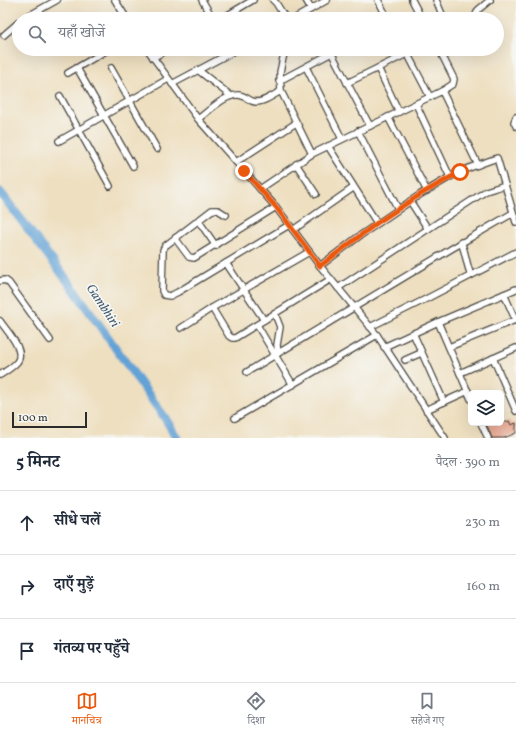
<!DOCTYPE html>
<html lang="hi">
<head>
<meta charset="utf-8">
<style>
  :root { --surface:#fff; --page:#f6f6f7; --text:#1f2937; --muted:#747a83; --line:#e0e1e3; --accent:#ea580c }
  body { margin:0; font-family:Vollkorn,"Noto Serif Devanagari",serif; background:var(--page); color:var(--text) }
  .controls { position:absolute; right:12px; bottom:12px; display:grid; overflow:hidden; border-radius:6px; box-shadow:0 4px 16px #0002 }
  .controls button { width:36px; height:36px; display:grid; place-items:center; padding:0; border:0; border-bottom:1px solid var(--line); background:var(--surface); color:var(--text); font:20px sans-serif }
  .scale { position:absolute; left:12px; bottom:10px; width:75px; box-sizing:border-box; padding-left:4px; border:2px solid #2b2b2b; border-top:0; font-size:11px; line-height:14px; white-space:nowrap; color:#2b2b2b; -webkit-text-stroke:3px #f6f6f2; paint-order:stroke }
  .stop { position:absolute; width:12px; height:12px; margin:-9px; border:3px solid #ea580c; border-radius:50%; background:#fff }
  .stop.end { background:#ea580c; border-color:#fff; box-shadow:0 1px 4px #0008 }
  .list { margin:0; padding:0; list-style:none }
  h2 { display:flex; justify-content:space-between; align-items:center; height:52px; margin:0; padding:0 16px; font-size:17px }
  h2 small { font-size:13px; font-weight:400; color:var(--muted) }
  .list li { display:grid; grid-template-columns:26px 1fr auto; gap:12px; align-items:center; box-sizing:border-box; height:64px; padding:0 16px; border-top:1px solid var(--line) }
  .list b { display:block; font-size:15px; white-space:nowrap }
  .list em { font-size:13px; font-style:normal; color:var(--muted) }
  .icon { flex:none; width:22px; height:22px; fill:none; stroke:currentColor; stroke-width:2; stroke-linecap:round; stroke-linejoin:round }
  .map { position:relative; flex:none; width:516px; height:438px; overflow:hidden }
  .search { position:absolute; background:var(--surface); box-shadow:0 4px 16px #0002; left:12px; right:12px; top:12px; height:44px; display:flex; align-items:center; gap:10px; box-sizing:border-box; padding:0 14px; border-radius:22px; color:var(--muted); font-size:15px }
  .sheet { height:244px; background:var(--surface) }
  nav { display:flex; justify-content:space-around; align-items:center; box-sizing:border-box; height:56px; border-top:1px solid var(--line); background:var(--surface); font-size:11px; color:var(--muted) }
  nav a { display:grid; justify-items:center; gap:2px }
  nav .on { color:var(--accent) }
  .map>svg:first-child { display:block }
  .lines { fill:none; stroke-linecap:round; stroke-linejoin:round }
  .river { stroke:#62a2d5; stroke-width:9 }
  .building { fill:#e79c83 }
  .minor-casing { stroke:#484641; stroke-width:8 }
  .minor { stroke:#fff; stroke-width:5.5 }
  .route { stroke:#ea580c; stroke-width:5 }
  .labels { text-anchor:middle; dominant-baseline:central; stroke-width:3.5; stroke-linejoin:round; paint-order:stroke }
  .water-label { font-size:13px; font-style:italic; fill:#415b6f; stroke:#f6f6f2 }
</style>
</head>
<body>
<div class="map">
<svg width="516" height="438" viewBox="0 0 516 438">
  <rect width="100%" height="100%" fill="#f6f6f2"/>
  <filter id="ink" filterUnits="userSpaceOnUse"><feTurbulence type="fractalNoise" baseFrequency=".025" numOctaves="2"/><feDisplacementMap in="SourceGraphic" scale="8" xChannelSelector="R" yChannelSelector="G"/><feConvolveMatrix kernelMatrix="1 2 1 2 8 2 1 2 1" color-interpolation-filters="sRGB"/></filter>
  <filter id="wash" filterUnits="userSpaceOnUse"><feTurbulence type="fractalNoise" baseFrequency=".012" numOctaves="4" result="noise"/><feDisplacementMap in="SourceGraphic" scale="16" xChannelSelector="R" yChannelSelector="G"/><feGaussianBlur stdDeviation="0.9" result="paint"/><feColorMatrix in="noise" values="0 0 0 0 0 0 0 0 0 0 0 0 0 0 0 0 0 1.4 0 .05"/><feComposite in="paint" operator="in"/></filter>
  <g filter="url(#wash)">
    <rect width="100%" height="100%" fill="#eedfc0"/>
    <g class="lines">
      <!-- river -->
      <path class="river" d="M0,192L73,288L165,418L177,438"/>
    </g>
    <g id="blocks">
      <!-- building -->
      <path class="building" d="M509,421L511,425L516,423V433L504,438H492L486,423H503Z"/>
    </g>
  </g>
  <g filter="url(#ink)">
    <use href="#blocks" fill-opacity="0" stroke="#484641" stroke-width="1"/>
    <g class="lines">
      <!-- minor casing -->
      <g class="minor-casing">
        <g id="minor">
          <path d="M115,0L127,19"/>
          <path d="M202,0L213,19"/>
          <path d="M273,0L276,3L286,19"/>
          <path d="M306,0L311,9"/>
          <path d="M378,0L388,19"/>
          <path d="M412,0L422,19"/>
          <path d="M436,0L444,19"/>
          <path d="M23,19L57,0"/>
          <path d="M221,19L253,0"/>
          <path d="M294,19L327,0"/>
          <path d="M474,19L478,10L490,0"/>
          <path d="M4,35L19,22"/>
          <path d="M147,49L198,119L276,207L320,266L377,335L445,438"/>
          <path d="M405,49L430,97"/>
          <path d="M439,49L454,79L453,84L442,91"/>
          <path d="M332,54L370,126"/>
          <path d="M153,58L168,49"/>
          <path d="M306,67L342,139"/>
          <path d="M77,68L133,166"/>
          <path d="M111,68L157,149"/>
          <path d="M378,68L399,112"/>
          <path d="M198,70L231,96"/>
          <path d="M68,73L109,49"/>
          <path d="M279,81L339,49"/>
          <path d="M347,83L417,49"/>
          <path d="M172,84L238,49"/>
          <path d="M281,91L280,72L285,49"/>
          <path d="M60,96L110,186"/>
          <path d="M416,104L450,177"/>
          <path d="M388,117L427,191"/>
          <path d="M516,117L514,122L516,126"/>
          <path d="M198,119C209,111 224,95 238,95C244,95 247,99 252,101C261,105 273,95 281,91L312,154L442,91L478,165"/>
          <path d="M358,131L398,209"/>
          <path d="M59,141L168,79"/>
          <path d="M328,146L377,223"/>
          <path d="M236,162L296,123"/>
          <path d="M296,164L316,194"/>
          <path d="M260,189L312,154"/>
          <path d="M410,201L428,229"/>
          <path d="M226,215L218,210H212L165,246L163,250L162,291L164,295L170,296L178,292L289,225"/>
          <path d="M198,220L216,246"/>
          <path d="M293,230L353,188"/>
          <path d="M175,238L189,257L194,258L276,207"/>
          <path d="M461,242C466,253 466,264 471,275"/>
          <path d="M226,263L264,320"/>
          <path d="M320,266L358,237L421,194L450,177L469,168L497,158L516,222"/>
          <path d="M0,281L5,280L9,283L50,340"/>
          <path d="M338,288L486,191L505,185"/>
          <path d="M504,294L516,321"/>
          <path d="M212,308L229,336L232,338H235L331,279"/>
          <path d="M275,314L280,327L277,345L278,353"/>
          <path d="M0,321C7,331 26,351 17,362C13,367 6,371 0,375"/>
          <path d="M438,322L471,399"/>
          <path d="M257,325L293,385"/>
          <path d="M370,327L426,299L516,252"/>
          <path d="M181,328L212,308L309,252"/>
          <path d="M413,333L444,402"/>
          <path d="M384,347L438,322L516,289"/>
          <path d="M449,347L515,320"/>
          <path d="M493,358L516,411"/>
          <path d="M405,360L421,353"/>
          <path d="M247,372L451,249L513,213"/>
          <path d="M460,373L516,348"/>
          <path d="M426,410L468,391"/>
          <path d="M235,418L377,335"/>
          <path d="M481,423L488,438"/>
        </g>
      </g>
      <!-- minor -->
      <use href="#minor" class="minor"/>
    </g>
  </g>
  <g class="lines" filter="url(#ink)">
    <!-- route -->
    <path class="route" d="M244,171L276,207L320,266L377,223L421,194L460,172"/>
  </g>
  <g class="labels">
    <!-- water labels -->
    <g class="water-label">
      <text transform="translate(102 306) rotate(56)">Gambhiri</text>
    </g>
  </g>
</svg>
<div class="controls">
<button><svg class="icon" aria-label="layers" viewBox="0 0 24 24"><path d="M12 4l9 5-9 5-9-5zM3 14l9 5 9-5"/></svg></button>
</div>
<div class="scale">100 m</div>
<div class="stop" style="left:460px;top:172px"></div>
<div class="stop end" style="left:244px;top:171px"></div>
<div class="search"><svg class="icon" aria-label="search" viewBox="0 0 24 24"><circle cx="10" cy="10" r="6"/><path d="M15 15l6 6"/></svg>यहाँ खोजें</div>
</div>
<section class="sheet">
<h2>5 मिनट<small>पैदल · 390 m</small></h2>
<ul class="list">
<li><svg class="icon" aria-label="ahead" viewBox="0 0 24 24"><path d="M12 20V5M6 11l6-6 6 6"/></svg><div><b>सीधे चलें</b></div><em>230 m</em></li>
<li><svg class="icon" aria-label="right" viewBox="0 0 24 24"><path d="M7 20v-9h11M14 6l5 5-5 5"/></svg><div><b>दाएँ मुड़ें</b></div><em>160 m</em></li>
<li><svg class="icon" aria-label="arrive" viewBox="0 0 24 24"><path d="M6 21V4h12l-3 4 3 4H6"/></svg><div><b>गंतव्य पर पहुँचे</b></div></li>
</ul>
</section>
<nav>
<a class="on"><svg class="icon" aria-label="map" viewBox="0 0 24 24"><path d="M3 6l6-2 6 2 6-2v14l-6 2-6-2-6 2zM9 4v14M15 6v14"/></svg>मानचित्र</a>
<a><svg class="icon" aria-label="directions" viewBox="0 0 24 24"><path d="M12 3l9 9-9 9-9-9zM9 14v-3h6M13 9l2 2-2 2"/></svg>दिशा</a>
<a><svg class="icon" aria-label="saved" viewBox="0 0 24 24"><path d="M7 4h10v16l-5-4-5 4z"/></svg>सहेजे गए</a>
</nav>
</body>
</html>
